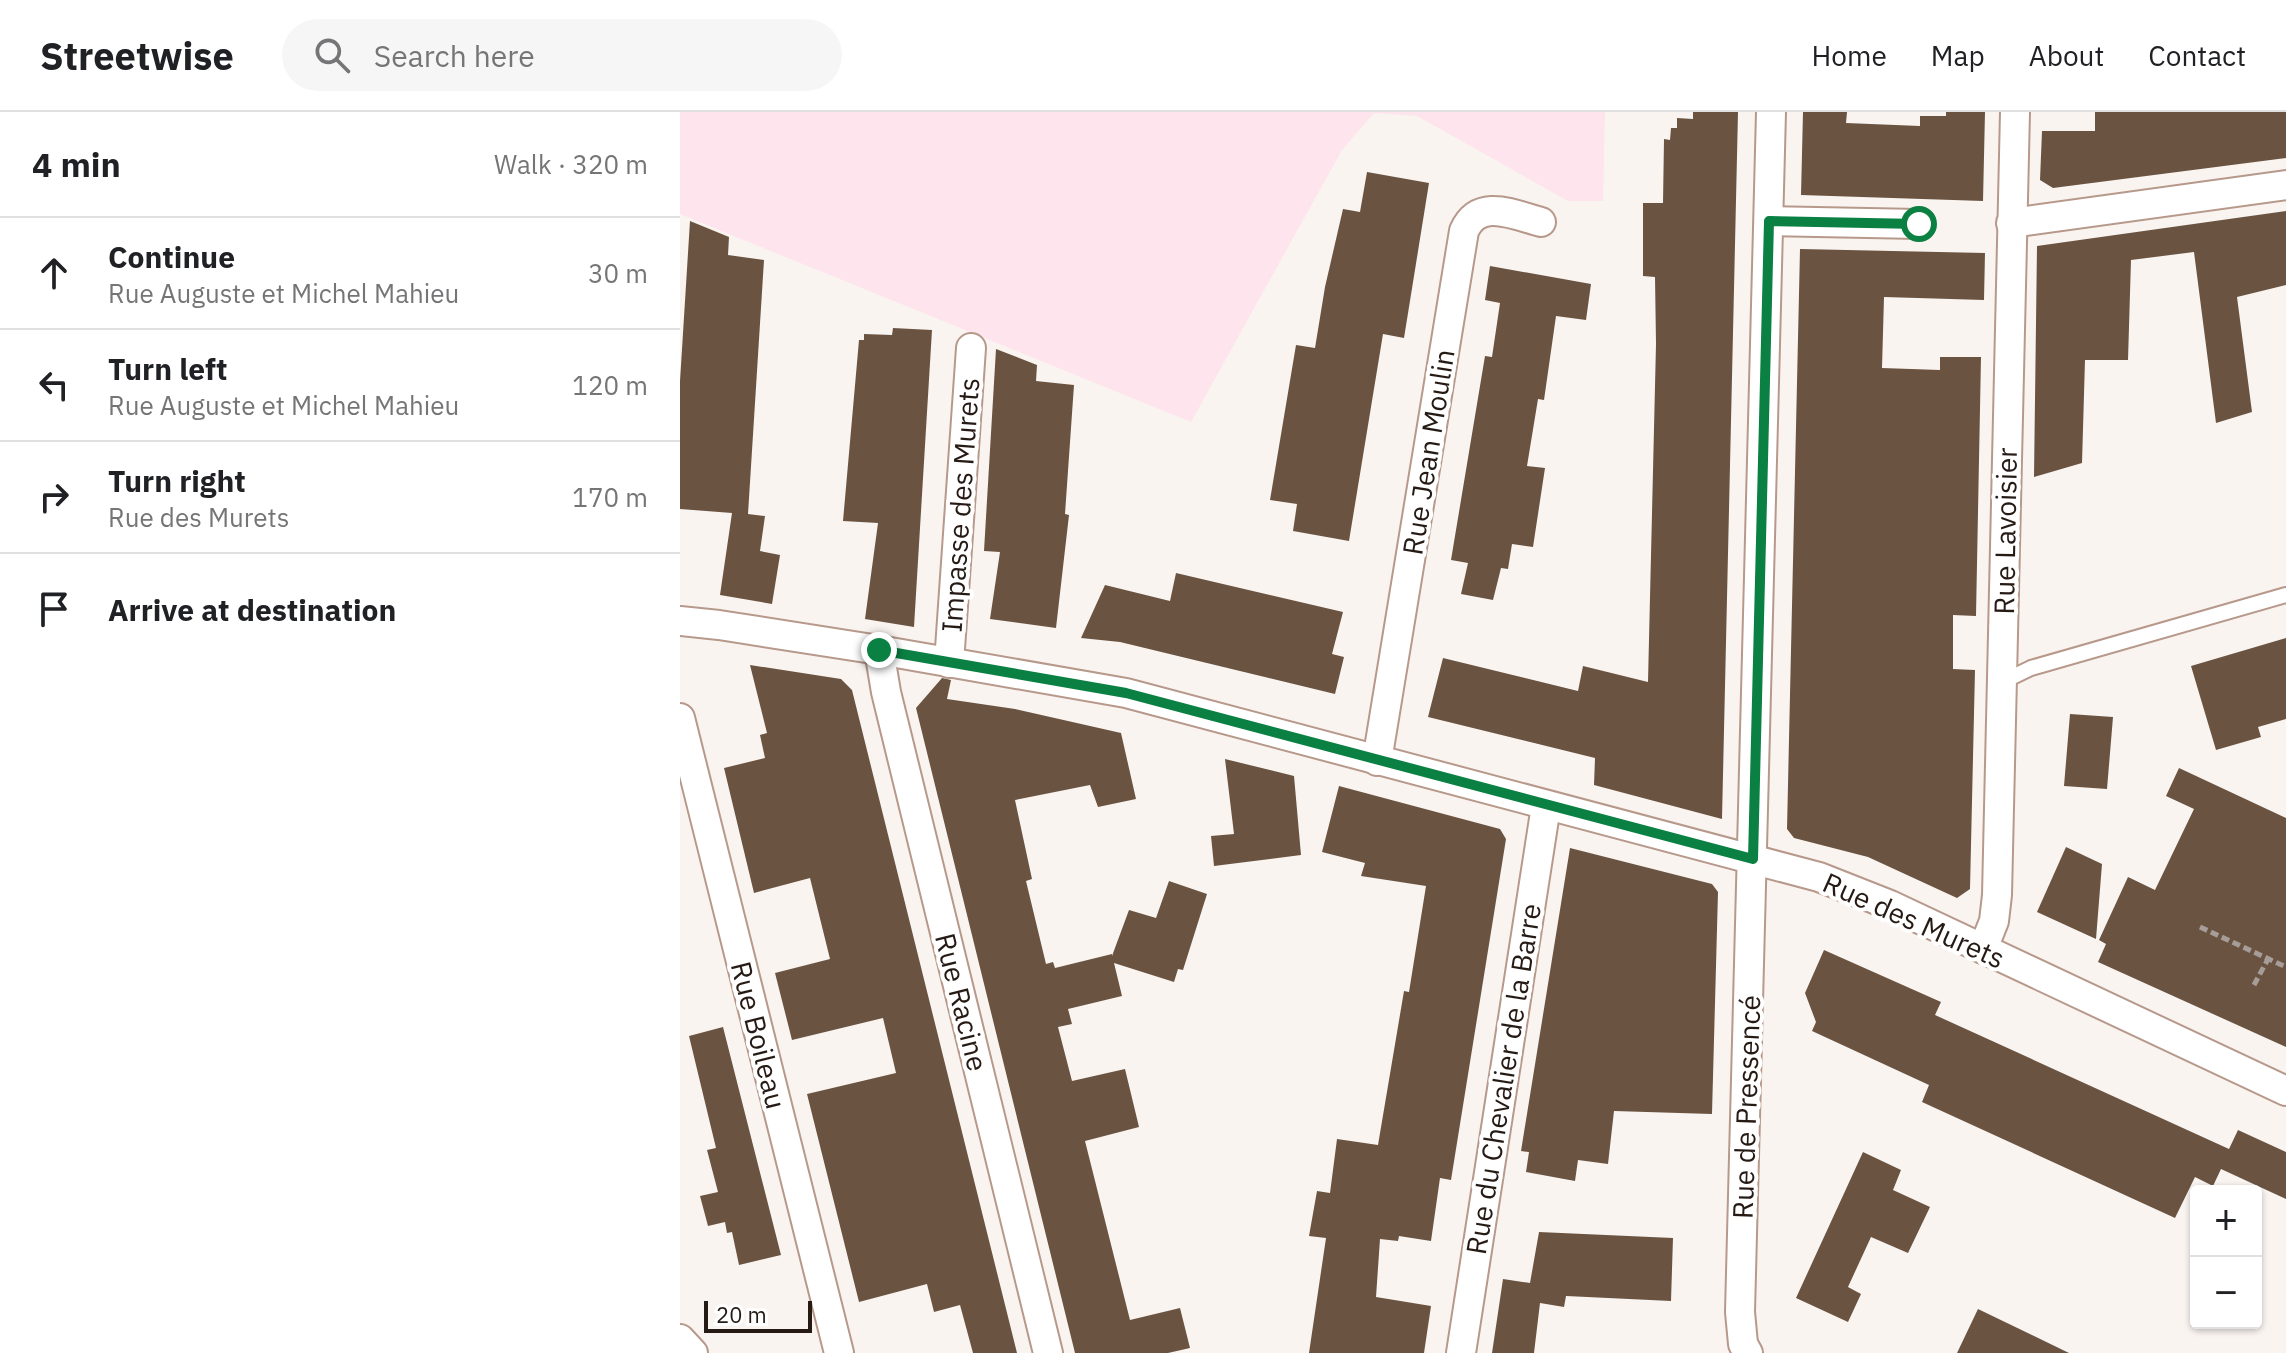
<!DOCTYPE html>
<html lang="en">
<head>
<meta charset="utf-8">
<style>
  :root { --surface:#fff; --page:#f6f6f6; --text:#202124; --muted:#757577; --line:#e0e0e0 }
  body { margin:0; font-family:"IBM Plex Sans",sans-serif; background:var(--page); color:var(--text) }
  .controls { position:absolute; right:24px; bottom:24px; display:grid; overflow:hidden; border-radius:8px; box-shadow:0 2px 6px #0004 }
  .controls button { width:72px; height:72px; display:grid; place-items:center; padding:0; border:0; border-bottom:2px solid var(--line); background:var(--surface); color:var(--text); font:40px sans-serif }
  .scale { position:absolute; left:24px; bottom:20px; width:108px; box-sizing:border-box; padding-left:8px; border:4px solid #261a15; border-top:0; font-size:22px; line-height:28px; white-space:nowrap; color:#261a15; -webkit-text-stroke:6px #fff; paint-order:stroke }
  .stop { position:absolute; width:24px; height:24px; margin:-18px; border:6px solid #0b8043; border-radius:50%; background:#fff }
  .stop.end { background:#0b8043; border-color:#fff; box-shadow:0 2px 8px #0008 }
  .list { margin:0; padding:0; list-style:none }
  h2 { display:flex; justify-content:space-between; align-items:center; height:104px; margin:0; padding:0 32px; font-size:34px }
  h2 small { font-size:26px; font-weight:400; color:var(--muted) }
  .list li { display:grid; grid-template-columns:52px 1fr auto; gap:24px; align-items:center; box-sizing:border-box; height:112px; padding:0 32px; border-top:2px solid var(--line) }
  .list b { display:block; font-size:30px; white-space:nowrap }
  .list p { margin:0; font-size:26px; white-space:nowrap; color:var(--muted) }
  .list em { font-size:26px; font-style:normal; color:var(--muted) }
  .icon { flex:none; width:44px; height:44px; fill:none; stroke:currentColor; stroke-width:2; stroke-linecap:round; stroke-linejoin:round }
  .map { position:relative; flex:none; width:1606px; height:1241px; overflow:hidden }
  header { display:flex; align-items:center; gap:48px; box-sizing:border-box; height:112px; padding:0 40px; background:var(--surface); border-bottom:2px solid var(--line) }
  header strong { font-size:38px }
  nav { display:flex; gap:44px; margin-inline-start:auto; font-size:28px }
  .search { width:560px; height:72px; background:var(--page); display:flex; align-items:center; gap:20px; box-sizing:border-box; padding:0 28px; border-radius:44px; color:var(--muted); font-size:30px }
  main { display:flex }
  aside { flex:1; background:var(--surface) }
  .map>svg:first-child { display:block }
  .medical { fill:#fde4ed }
  .building { fill:#6a5441 }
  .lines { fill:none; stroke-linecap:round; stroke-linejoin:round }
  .service-casing { stroke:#b7998b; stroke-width:18 }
  .minor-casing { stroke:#b7998b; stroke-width:32 }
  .path { stroke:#a69d99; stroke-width:5; stroke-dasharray:8 4; stroke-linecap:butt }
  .service { stroke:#fff; stroke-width:14 }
  .minor { stroke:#fff; stroke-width:28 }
  .route { stroke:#0b8043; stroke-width:10 }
  .labels { text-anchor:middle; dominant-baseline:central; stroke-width:8; stroke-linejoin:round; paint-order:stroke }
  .street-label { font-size:28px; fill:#261a15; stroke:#fff }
</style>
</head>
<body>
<header>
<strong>Streetwise</strong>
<div class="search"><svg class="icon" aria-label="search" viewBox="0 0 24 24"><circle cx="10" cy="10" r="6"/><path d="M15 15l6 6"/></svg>Search here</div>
<nav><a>Home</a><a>Map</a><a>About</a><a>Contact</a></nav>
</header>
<main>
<aside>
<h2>4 min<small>Walk · 320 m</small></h2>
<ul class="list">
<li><svg class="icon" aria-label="ahead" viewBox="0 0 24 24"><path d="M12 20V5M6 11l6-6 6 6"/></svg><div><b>Continue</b><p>Rue Auguste et Michel Mahieu</p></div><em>30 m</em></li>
<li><svg class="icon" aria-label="left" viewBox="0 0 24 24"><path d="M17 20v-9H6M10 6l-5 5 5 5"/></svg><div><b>Turn left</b><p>Rue Auguste et Michel Mahieu</p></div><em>120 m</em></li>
<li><svg class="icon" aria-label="right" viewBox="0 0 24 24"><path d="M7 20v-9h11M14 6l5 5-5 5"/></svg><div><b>Turn right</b><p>Rue des Murets</p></div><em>170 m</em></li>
<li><svg class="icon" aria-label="arrive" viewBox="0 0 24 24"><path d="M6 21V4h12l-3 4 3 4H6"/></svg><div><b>Arrive at destination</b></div></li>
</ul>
</aside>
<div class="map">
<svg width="1606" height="1241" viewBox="0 0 1606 1241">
  <rect width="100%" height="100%" fill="#faf4f1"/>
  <!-- medical -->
  <path class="medical" d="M0,0H925L923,89H888L737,4L694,1L662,38L511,310L0,102Z"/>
  <!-- building -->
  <g class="building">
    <path d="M1013,0H1058L1042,707L914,673L915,646L748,605L763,546L898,579L903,554L968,570L976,232L975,165L963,164V91H983L984,27L990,28L991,16H997V6L1013,7Z"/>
    <path d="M1123,0H1167L1166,11L1240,14V4H1266V0H1305L1303,89L1121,83Z"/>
    <path d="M1415,0H1606V46L1373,76L1360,68L1362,19H1415Z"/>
    <path d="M687,60L749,71L724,226L703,222L669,429L613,419L617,392L590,388L616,233L635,236L645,175L663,97L680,100Z"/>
    <path d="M1606,99V173L1557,185L1572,300L1536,311L1514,140L1451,148L1448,248H1405L1402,351L1354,365L1357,134Z"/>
    <path d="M10,109L49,125L48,143L84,148L68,402L85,404L80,439L100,443L92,492L40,483L52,401L0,397V269Z"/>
    <path d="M1120,137L1305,141L1304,188L1204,185L1202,256L1260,258V245H1301L1296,504L1273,503V557L1295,558L1290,777L1277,786L1188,745L1114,726L1107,717Z"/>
    <path d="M810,154L911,172L906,208L876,204L864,288L858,287L847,354L865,356L853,435L832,432L828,457L821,456L813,488L781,482L788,451L771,448L805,244L812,245L820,191L805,188Z"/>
    <path d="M213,216L252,218L234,515L185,507L198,411L163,409L179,228H184V222L212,223Z"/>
    <path d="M316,237L357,253L356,269L394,273L385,402L389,403L376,516L310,507L320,440L304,439Z"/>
    <path d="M496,461L663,500L652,542L664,545L655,582L440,530L401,526L425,473L490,489Z"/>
    <path d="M1606,526V607L1578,615L1581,625L1536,638L1511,554Z"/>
    <path d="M70,553L161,567L172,578L337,1241H293L280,1193L254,1200L247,1172L179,1190L127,982L216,961L203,906L112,928L95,861L150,847L130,766L74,781L44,656L85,646L80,623L87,621Z"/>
    <path d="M262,566L271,568L267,587L335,597L441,621L456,687L418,695L410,673L335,688L352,767L346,769L366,852L373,850L375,856L432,842V844L449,798L476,806L489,769L527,782L503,858L498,857L494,870L434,851L442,884L388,897L392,912L378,915L392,969L445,957L459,1015L405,1029L450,1208L500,1196L510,1236L488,1241H395L236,596Z"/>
    <path d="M1390,602L1433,605L1427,677L1384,674Z"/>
    <path d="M545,647L614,664L621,743L534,754L531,724L554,722Z"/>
    <path d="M1499,656L1606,706V935L1418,850L1426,832L1419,828L1448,765L1475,778L1514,697L1486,684Z"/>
    <path d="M659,674L820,717L826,727L771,1068L760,1066L751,1129L719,1124L718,1129L700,1127L696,1185L751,1194L744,1241H629L646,1126L629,1124L637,1079L650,1081L657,1027L698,1033L724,879L729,880L746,774L681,764L685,751L642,740Z"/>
    <path d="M1386,735L1422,752L1416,827L1357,800Z"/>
    <path d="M890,736L1032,772L1038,780L1032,1002L934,999L928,1052L898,1048L895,1069L846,1060L849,1040L841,1039Z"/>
    <path d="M1144,838L1261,890L1255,903L1549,1037L1558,1018L1606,1040V1087L1541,1057L1533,1074L1515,1065L1495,1106L1242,990L1249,973L1132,919L1136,910L1125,881Z"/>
    <path d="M43,915L101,1143L59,1153L52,1120L47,1121L45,1110L28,1114L20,1084L38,1080L27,1038L36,1036L9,924Z"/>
    <path d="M1183,1040L1221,1058L1213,1078L1250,1095L1228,1141L1191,1125L1168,1175L1181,1182L1168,1210L1116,1186Z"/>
    <path d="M859,1120L993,1126L991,1189L886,1184L884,1195L860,1191L854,1241H812L823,1167L850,1171Z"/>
    <path d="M1298,1197L1389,1241H1277Z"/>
  </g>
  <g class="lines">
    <!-- service casing -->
    <g class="service-casing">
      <path id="service" d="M1322,570L1351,556L1606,483"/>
    </g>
    <!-- minor casing -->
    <g class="minor-casing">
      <g id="minor">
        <path d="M1089,109L1239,112"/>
        <path d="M1331,111L1606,73"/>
        <path d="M0,509L39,513L199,538L446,581L1139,765L1210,793L1606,979"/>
        <path d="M199,538L206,580L368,1241"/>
        <path d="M269,551L291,236"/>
        <path d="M0,606L159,1241"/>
        <path d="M697,649L784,119C799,85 834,103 861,110"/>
        <path d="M1303,837L1314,809L1317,783L1335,0"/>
        <path d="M0,1227L13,1241"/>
        <path d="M781,1241L866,694"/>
        <path d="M1068,1241L1063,1232L1060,1200L1091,0"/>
      </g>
    </g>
    <!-- path -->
    <g class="path">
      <path d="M1520,815L1606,855"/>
      <path d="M1574,873L1588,847"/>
    </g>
    <!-- service -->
    <use href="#service" class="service"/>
    <!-- minor -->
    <use href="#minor" class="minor"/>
  </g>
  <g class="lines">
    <!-- route -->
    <path class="route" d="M199,538L446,581L1073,747L1089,109L1239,112"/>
  </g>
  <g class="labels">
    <!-- street labels -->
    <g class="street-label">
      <text transform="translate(748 340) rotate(-81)">Rue Jean Moulin</text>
      <text transform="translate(280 393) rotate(-86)">Impasse des Murets</text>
      <text transform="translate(1325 419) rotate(-89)">Rue Lavoisier</text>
      <text transform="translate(1234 808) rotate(24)">Rue des Murets</text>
      <text transform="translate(282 890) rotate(76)">Rue Racine</text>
      <text transform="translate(79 923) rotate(76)">Rue Boileau</text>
      <text transform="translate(823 967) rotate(-81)">Rue du Chevalier de la Barre</text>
      <text transform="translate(1066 995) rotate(-88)">Rue de Pressencé</text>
    </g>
  </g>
</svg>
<div class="controls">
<button>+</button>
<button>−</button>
</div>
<div class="scale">20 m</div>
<div class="stop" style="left:1239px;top:112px"></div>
<div class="stop end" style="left:199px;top:538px"></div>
</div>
</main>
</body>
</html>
